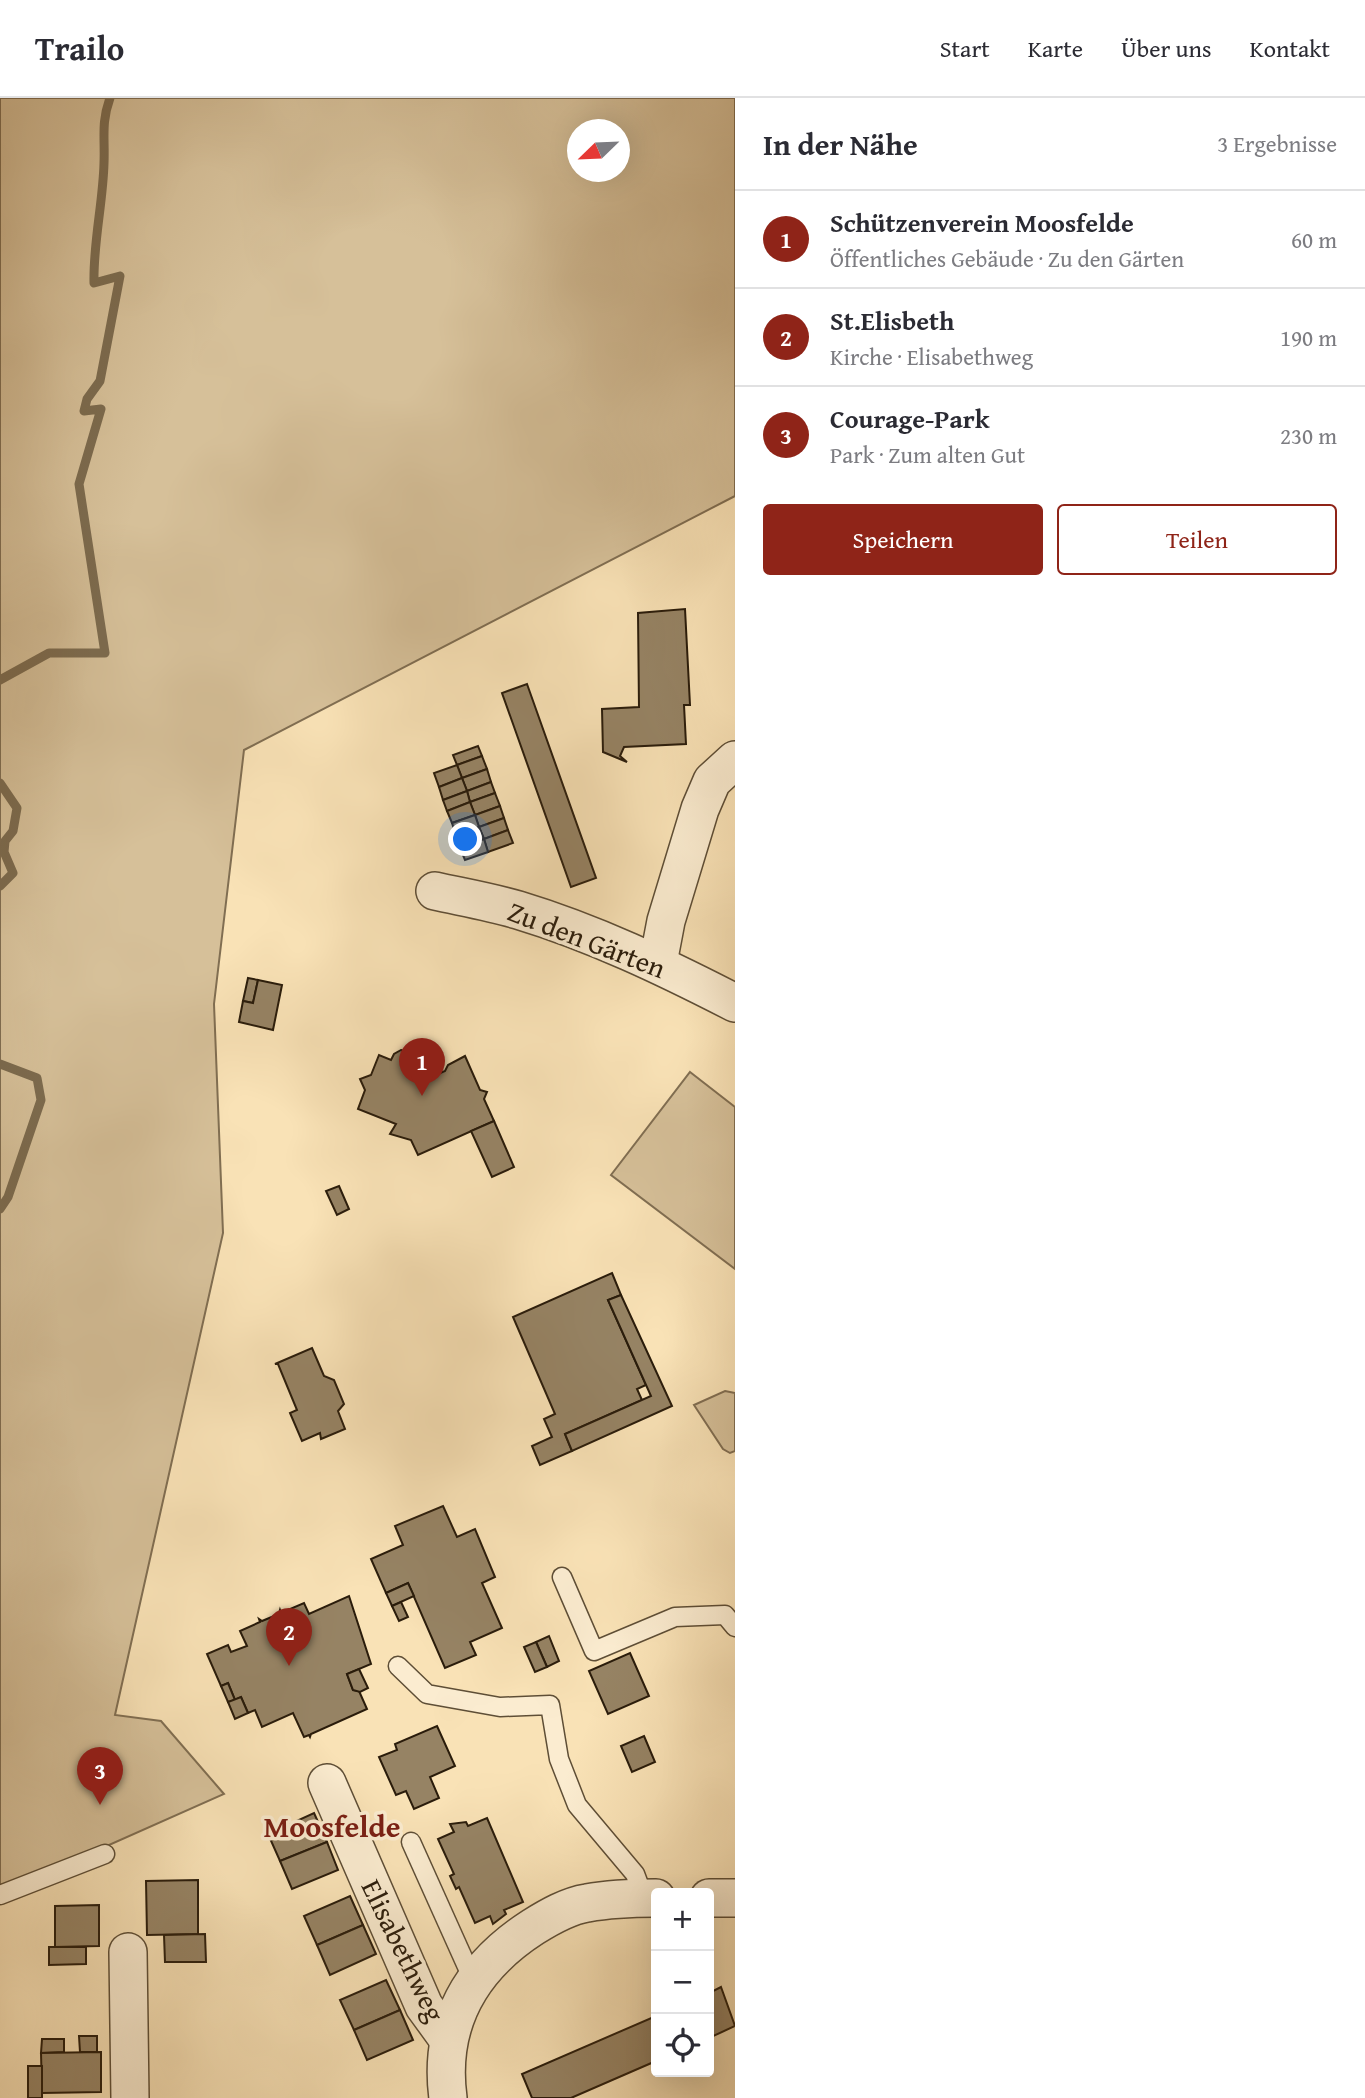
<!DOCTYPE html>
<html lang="de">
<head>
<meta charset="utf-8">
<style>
  :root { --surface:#fff; --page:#f2f2f3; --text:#2b2b33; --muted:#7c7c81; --line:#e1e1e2; --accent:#8f2418 }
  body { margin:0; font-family:"Gentium Book Plus",serif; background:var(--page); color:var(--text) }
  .controls { position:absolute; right:21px; bottom:21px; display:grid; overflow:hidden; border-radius:7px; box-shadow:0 7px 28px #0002 }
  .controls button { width:63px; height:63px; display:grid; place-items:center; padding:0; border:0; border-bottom:2px solid var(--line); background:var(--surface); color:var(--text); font:35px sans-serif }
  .compass { position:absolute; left:567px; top:21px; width:63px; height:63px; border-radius:50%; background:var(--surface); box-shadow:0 7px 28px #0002; rotate:247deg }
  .you { position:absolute; left:466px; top:742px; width:24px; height:24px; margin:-18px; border:5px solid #fff; border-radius:50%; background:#1a73e8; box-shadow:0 0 0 10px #1a73e833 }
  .badge { display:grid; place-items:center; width:46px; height:46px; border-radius:50%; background:var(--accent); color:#fff; font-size:23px; font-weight:700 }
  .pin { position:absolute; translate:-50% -58px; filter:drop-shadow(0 2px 4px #0008) }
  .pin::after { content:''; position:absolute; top:37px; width:24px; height:21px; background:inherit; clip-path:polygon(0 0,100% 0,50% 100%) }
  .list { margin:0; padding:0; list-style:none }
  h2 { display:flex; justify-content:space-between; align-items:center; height:91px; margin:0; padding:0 28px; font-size:30px }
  h2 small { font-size:23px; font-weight:400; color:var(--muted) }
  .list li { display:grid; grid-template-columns:46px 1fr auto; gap:21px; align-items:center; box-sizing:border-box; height:98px; padding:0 28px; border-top:2px solid var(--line) }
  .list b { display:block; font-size:26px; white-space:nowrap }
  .list p { margin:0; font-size:23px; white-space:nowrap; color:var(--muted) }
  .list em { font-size:23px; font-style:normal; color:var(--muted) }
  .actions { display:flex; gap:14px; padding:21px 28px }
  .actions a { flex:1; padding:16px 0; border:2px solid var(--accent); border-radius:7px; text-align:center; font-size:24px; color:var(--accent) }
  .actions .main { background:var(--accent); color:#fff }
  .icon { flex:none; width:38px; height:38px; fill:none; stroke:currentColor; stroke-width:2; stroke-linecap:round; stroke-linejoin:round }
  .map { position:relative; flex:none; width:735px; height:2000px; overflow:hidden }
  header { display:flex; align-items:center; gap:42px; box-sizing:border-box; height:98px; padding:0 35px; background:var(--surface); border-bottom:2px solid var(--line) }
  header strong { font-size:33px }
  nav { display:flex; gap:38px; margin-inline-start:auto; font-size:24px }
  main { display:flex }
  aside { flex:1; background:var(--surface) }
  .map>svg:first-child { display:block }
  .green { fill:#d6c099; stroke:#806e52; stroke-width:2; fill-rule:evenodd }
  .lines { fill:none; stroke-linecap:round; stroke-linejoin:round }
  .stream { stroke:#7c6b4f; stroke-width:9 }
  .building { fill:#968364; stroke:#2a1c0b; stroke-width:2 }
  .service-casing { stroke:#5e4e36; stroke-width:21 }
  .minor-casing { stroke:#5e4e36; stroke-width:40 }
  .service { stroke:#fbecd0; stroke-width:18 }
  .minor { stroke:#fbecd0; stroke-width:37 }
  .labels { text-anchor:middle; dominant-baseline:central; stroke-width:7; stroke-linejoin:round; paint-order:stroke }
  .street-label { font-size:28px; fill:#2a1c0b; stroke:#fbecd0 }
  .neighbourhood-label { font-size:30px; font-weight:bold; fill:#7a1f14; stroke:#fbecd0 }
</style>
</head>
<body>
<header>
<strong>Trailo</strong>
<nav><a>Start</a><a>Karte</a><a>Über uns</a><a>Kontakt</a></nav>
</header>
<main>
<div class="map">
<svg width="735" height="2000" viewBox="0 0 735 2000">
  <rect width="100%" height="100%" fill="#f9e2b6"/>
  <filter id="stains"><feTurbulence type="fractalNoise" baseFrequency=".00286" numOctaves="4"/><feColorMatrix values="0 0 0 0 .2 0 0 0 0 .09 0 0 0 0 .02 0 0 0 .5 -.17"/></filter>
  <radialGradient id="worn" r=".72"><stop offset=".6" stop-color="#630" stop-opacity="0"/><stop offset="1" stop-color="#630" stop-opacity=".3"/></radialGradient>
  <!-- green -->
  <g class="green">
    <path d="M0,0H735V398L244,652L214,906L223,1135L115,1617L161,1623L224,1696L46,1775L0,1787ZM578,32H620V74H578Z"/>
    <path d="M690,974L735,1009V1171L611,1077Z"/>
    <path d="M725,1293L735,1295V1353L730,1355L723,1351L694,1307Z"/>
  </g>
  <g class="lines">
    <!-- stream -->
    <g class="stream">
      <path d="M0,582L49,555H105L79,386L101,311L84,313L87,301L100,283L120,178L94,185C93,145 103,105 104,65C105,39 101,25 110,0"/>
      <path d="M0,685L17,710L13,733L5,743L4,754L13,775L0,788"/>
      <path d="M0,966L37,980L41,1002L8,1099L0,1111"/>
    </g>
  </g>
  <!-- building -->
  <g class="building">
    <path d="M685,511L690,607H684L686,646L624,649L620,658L627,664L603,654L602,611L639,609L638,515Z"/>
    <path d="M527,586L596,780L571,789L502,595Z"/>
    <path d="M478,648L482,658L457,667L453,657Z"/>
    <path d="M482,658L487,671L462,680L457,667Z"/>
    <path d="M457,667L462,680L439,689L434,675Z"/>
    <path d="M487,671L491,684L467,693L462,680Z"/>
    <path d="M462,680L467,693L443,702L439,689Z"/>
    <path d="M491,684L495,695L470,704L467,693Z"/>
    <path d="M467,693L470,704L447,713L443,702Z"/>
    <path d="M495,695L500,708L475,717L470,704Z"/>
    <path d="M470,704L475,717L452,725L447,713Z"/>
    <path d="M500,708L504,720L479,729L475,717Z"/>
    <path d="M475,717L479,729L456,738L452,725Z"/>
    <path d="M504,720L508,732L484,741L479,729Z"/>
    <path d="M479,729L484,741L460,750L456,738Z"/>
    <path d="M508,732L513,745L488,754L484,741Z"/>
    <path d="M484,741L488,754L465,762L460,750Z"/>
    <path d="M248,880L258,882L253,905L243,903Z"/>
    <path d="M258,882L282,887L273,932L239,924L243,903L253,905Z"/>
    <path d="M401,952L431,964L436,977L445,973L448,967L465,958L480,992L487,994L484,1001L494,1023L418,1057L411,1042L390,1036L396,1026L358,1011L365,992L360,981L371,977L379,957L391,962L394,956Z"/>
    <path d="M494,1023L514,1069L492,1079L471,1033Z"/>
    <path d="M339,1088L349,1111L337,1117L326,1093Z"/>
    <path d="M612,1175L621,1197L608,1202L646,1287L637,1291L642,1302L565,1336L572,1353L540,1367L532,1348L552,1339L544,1321L555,1316L513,1219Z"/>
    <path d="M621,1197L672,1308L572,1353L565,1336L651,1298L608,1202Z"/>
    <path d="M312,1250L324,1278L334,1282L344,1306L338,1313L345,1331L321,1341L320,1335L302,1343L290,1315L297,1312L278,1266H275Z"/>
    <path d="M443,1408L457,1439L475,1431L495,1479L482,1485L502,1530L470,1544L476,1557L445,1570L408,1485L386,1495L371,1461L403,1447L395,1428Z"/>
    <path d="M408,1485L414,1498L392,1508L386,1495Z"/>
    <path d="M349,1498L371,1566L347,1576L353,1592L359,1593L367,1611L311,1636L310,1639L309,1637L304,1639L293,1615L262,1629L255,1612L248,1615L241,1599L235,1602L228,1585L221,1588L207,1556L228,1547L231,1554L247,1548L240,1533L260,1524L259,1521L262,1523L279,1516L280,1512L281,1515L304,1505L309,1516Z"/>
    <path d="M401,1504L408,1519L399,1523L392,1508Z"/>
    <path d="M549,1538L559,1563L547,1569L536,1544Z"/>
    <path d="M536,1544L547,1569L535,1574L524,1549Z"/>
    <path d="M630,1555L649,1598L608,1616L589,1573Z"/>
    <path d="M359,1571L368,1590L360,1594L353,1592L347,1576Z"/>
    <path d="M228,1585L235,1602L228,1604L221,1588Z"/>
    <path d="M241,1599L248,1615L235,1621L228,1604Z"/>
    <path d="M437,1628L455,1668L430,1679L439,1700L414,1711L406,1693L396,1697L379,1659L397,1652L395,1646Z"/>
    <path d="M644,1638L655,1664L632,1674L621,1648Z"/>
    <path d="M314,1715L327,1744L280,1763L268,1736Z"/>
    <path d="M487,1720L523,1804L504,1812L506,1816L493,1826L490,1818L475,1825L459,1789L456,1791L450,1778L454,1776L438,1741L454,1734L450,1726L466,1724L468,1728Z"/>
    <path d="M327,1744L338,1772L292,1791L280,1763Z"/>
    <path d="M198,1782V1836L147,1837L146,1783Z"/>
    <path d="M350,1798L363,1827L317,1847L304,1818Z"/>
    <path d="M99,1807V1848L55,1849V1808Z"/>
    <path d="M363,1827L376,1856L330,1877L317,1847Z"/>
    <path d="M205,1836L206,1864H165L164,1837Z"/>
    <path d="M49,1849H86V1866L49,1867Z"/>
    <path d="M386,1882L400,1912L354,1932L340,1902Z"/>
    <path d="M721,1889L735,1928L709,1940V1895Z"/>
    <path d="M400,1912L413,1942L367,1962L354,1932Z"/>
    <path d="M656,1918V1963L571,2000H532L522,1976Z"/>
    <path d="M79,1938H97V1954H80Z"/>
    <path d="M42,1941H64V1954L41,1955Z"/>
    <path d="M101,1954V1994L42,1995L41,1955Z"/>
    <rect x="28" y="1968" width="14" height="32"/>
  </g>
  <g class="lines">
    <!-- service casing -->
    <g class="service-casing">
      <g id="service">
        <path d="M562,1479L594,1553L675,1519L725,1517L735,1529"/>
        <path d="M398,1568L427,1596L500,1609L550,1607L559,1661L577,1707L635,1776L644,1800"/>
        <path d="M411,1744L473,1882"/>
        <path d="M0,1797L105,1756"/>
      </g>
    </g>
    <!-- minor casing -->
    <g class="minor-casing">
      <g id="minor">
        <path d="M435,793C462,799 491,804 518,812C594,835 665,869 735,905"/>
        <path d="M658,865L666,823L700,711L712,683L735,662"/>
        <path d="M327,1685L424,1908L448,1941"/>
        <path d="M709,1800H735"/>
        <path d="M128,1854L130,2000"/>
        <path d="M448,2000C438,1925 471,1869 533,1829C549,1819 568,1808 587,1805C609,1801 634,1800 656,1800"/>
      </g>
    </g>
    <!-- service -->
    <use href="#service" class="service"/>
    <!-- minor -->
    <use href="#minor" class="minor"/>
  </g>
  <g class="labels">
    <!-- street labels -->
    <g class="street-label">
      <text transform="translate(587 841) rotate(21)">Zu den Gärten</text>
      <text transform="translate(404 1852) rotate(64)">Elisabethweg</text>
    </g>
    <!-- neighbourhood labels -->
    <g class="neighbourhood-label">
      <text x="332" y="1728">Moosfelde</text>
    </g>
  </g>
  <rect width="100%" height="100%" filter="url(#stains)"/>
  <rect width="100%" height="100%" fill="url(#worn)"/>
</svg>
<div class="controls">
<button>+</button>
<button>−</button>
<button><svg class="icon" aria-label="locate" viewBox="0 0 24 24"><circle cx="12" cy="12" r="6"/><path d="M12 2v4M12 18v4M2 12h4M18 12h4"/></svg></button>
</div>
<svg class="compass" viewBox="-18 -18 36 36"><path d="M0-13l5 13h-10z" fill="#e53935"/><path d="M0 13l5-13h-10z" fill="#7c7c81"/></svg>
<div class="you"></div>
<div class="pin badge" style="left:422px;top:998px">1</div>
<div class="pin badge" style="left:289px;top:1568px">2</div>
<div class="pin badge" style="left:100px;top:1707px">3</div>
</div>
<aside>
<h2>In der Nähe<small>3 Ergebnisse</small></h2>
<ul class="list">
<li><span class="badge">1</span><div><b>Schützenverein Moosfelde</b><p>Öffentliches Gebäude · Zu den Gärten</p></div><em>60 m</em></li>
<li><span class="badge">2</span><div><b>St.Elisbeth</b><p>Kirche · Elisabethweg</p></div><em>190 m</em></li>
<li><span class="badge">3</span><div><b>Courage-Park</b><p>Park · Zum alten Gut</p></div><em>230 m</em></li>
</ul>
<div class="actions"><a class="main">Speichern</a><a>Teilen</a></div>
</aside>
</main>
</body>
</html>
